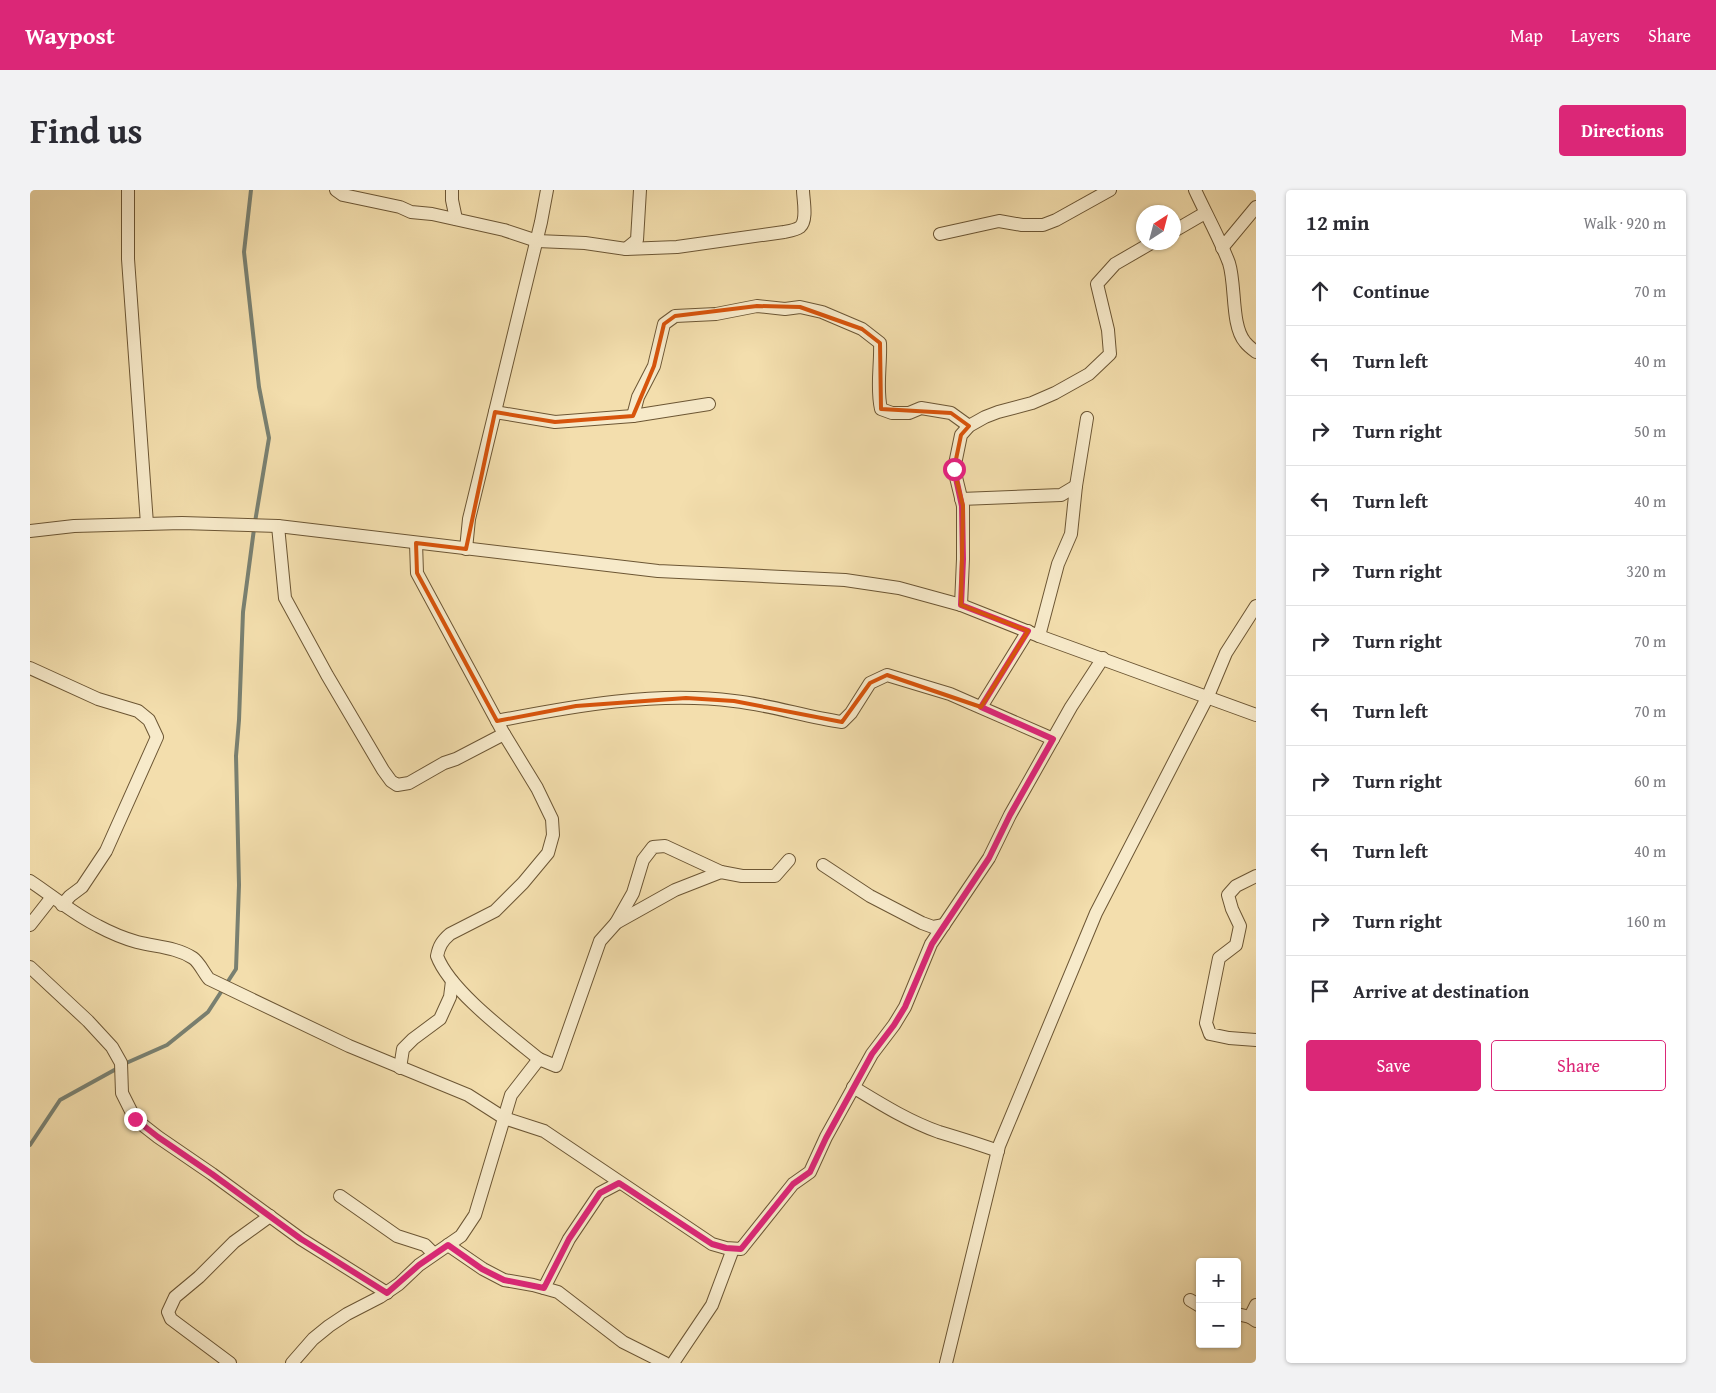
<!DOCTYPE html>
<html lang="en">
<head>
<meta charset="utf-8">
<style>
  :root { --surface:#fff; --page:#f2f2f3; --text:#2b2b33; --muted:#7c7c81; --line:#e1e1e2; --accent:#db2777 }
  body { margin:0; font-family:"Gentium Book Plus",serif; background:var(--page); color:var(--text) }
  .controls { position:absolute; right:15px; bottom:15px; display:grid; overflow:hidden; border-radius:5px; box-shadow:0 1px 4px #0004 }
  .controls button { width:45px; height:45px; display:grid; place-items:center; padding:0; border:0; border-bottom:1px solid var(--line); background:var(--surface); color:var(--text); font:25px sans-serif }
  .compass { position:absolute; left:1106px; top:15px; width:45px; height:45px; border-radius:50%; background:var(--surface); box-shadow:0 1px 4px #0004; rotate:36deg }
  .stop { position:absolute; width:15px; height:15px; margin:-11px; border:4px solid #db2777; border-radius:50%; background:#fff }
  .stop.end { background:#db2777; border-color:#fff; box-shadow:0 1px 5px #0008 }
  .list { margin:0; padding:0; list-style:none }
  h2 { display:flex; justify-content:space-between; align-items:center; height:65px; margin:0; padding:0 20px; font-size:21px }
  h2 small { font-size:16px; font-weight:400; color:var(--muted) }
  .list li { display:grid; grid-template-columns:32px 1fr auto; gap:15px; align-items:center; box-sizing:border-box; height:70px; padding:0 20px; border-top:1px solid var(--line) }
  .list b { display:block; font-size:19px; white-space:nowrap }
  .list em { font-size:16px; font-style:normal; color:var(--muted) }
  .actions { display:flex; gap:10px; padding:15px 20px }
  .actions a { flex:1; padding:11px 0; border:1px solid var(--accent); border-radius:5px; text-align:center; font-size:18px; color:var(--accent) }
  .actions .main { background:var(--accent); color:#fff }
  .icon { flex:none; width:28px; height:28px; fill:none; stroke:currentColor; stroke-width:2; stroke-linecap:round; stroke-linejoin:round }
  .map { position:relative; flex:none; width:1226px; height:1173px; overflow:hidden; border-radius:5px }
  header { display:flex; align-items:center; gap:30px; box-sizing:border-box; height:70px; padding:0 25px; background:var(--accent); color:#fff }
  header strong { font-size:24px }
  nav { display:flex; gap:28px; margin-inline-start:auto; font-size:18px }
  .intro { display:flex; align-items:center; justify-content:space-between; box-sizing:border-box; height:120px; padding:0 30px }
  h1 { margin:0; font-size:35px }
  .button { padding:12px 22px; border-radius:5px; background:var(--accent); color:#fff; font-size:18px; font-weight:700 }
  main { display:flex; gap:30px; padding:0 30px }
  aside { flex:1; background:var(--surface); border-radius:5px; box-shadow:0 1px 4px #0004 }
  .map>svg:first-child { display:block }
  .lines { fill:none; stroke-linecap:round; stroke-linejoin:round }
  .stream { stroke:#798071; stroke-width:4 }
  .minor-casing { stroke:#6c5634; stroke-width:14 }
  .minor { stroke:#f7eaca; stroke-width:12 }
  .route { stroke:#db2777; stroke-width:6 }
  .marked { fill:none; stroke:#d7540c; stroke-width:4; stroke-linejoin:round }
</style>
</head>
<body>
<header>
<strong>Waypost</strong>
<nav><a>Map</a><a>Layers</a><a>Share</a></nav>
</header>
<div class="intro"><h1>Find us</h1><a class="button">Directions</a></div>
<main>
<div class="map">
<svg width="1226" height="1173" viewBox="0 0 1226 1173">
  <rect width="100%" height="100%" fill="#f3dead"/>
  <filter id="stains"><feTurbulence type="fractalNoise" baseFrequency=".004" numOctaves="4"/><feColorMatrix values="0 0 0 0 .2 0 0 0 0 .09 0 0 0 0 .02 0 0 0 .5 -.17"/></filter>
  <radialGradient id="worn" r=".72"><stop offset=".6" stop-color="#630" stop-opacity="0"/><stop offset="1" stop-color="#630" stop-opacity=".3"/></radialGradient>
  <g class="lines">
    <!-- stream -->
    <g class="stream">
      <path d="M221,0L214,62L229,197L239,248L225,332"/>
      <path d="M94,874L137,855L178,822L206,779L209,695L206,566L209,530L213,422L224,339"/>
      <path d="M0,955L30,910L88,878"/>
    </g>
    <!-- minor casing -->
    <g class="minor-casing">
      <g id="minor">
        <path d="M98,0V69L117,334"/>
        <path d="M306,0L313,5L370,17L381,22L402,24L474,40L507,51L555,53L596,59L647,57L754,42C759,41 766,40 770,37C778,30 773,9 773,0"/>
        <path d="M422,0V10L426,29"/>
        <path d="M1165,0C1176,24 1190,49 1199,73C1206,95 1201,136 1215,152C1218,156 1222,159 1226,162"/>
        <path d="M1144,41L1175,23"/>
        <path d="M910,44L969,31L992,35H1013L1026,30L1080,0"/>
        <path d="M1192,58L1226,17"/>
        <path d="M596,59L607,50L610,0"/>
        <path d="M465,222L525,232L603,226L679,214"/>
        <path d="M603,226L608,207L624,176L634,134L645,126L686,124L727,116L755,119L770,117L792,122L832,139L850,153C851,175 846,198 851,219L862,223H879L891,218L921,223L939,236"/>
        <path d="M931,309L1031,305L1046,296"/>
        <path d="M248,336L255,408L297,485L353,580L361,591L367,595L379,593L414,573L426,569L474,544L387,383L386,353"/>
        <path d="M0,341L44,336L152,333L248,336L628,381L815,390L869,398L931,415L1009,446L1226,525"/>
        <path d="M436,359L439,329L511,32L517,0"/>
        <path d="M931,415L933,369V316L924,279L931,245L939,236L955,227L968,222L1002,213L1025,203L1059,184L1080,164L1078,140L1067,94L1085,74L1123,52"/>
        <path d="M1009,446L1028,374L1041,344L1046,296L1057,228"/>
        <path d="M0,478L68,509L108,521L119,530L127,547L76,661L52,697L40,706L32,715"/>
        <path d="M951,517L998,441"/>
        <path d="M467,531C543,516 626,501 704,511C741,515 776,527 812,532L821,523L840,493L857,485L920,504L1023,549"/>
        <path d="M474,544L507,598L522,629L523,645L518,663L493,693L465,721L420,744C412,751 409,756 407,766C420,801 480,845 509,869"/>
        <path d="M793,675L840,706L892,733L903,737L914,735"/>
        <path d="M1226,686L1206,696L1198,705L1202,719L1210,736L1206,755L1189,768L1176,833L1180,844L1199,848L1226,850"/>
        <path d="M0,691C23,706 43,724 68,736C81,743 93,748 107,752C126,757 146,757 163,768C169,772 174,783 179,789L319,856L438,905L474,928L514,941L682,1054L696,1058L711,1059L763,994L780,982L796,947L842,864L864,835L875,817L901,754L959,668L980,625L1041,517L1073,468"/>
        <path d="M586,733L603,703L613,670L623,657L635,656L691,682"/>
        <path d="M0,735L22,707"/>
        <path d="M0,777L58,831L82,857L91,873L92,903L105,929L128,947L182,984L271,1049L357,1103"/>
        <path d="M370,878L373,859L383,849L410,829L420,807L422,791"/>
        <path d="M823,897C851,914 878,931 909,942C929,948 949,954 968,961"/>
        <path d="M310,1006L367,1046L395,1055L404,1064"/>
        <path d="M418,1055L453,1079L474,1090L503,1095L528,1102L593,1152L635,1173"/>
        <path d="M514,1098L539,1049L570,1003L589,993"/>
        <path d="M1160,1110L1170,1116"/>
        <path d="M1226,1115L1220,1127L1226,1131"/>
        <path d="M1207,1124L1220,1127"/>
        <path d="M200,1173L141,1129L138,1122L145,1107L169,1087L204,1052L240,1026"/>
        <path d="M262,1173L283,1149L299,1136L317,1124L350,1107L369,1094L389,1075L431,1046L445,1025L481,905L509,869L526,876L570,751L586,733L645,700L691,682L712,686H745L759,670"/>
        <path d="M643,1173L682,1115L703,1059"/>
        <path d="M916,1173L969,956L1066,723L1178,506L1196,463L1226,416"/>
      </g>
    </g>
    <!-- minor -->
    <use href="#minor" class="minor"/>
  </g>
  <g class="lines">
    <!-- route -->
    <path class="route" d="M105,929L128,947L182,984L271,1049L357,1103L389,1075L418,1055L452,1079L474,1090L514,1098L539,1049L570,1003L589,993L682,1054L696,1058L711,1059L763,994L780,982L796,948L842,864L864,835L875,817L902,754L959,668L980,625L1023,549L951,517L998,441L931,415L933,369L932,316L924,279"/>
  </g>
  <!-- marked area -->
  <path class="marked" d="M727,116L770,117L832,139L850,153L851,219L921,223L939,236L931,245L924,279L933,316L931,415L998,441L951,517L857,485L840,493L812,532L704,511L656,508L546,516L467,531L387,383L386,353L436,359L465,222L525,232L603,226L624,176L634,134L645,126Z"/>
  <rect width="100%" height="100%" filter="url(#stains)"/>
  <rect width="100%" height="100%" fill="url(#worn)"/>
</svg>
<div class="controls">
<button>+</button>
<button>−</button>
</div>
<svg class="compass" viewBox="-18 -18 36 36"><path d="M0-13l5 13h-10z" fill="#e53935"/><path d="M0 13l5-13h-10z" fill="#7c7c81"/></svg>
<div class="stop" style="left:924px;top:279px"></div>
<div class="stop end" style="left:105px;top:929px"></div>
</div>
<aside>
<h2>12 min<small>Walk · 920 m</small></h2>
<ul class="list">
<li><svg class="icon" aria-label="ahead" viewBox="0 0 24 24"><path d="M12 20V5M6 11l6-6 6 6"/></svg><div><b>Continue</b></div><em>70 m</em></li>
<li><svg class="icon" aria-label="left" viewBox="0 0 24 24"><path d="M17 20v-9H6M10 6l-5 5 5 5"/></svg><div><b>Turn left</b></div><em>40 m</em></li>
<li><svg class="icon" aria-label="right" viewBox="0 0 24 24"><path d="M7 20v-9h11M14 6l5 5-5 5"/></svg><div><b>Turn right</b></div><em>50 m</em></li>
<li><svg class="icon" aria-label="left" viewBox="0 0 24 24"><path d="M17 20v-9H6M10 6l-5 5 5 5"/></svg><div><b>Turn left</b></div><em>40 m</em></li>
<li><svg class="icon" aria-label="right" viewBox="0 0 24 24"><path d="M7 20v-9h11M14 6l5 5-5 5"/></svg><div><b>Turn right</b></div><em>320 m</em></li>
<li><svg class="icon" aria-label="right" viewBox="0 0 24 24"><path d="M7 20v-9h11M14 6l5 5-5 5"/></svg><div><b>Turn right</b></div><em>70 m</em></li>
<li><svg class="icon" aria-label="left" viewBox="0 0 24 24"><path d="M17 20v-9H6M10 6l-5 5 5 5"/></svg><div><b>Turn left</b></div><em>70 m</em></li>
<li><svg class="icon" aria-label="right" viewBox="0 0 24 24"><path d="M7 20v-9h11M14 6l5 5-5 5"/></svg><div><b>Turn right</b></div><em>60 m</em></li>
<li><svg class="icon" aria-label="left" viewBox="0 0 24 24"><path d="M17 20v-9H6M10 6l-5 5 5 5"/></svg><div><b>Turn left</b></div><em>40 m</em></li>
<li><svg class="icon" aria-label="right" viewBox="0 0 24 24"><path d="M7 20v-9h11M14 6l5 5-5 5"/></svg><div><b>Turn right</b></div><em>160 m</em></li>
<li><svg class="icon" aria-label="arrive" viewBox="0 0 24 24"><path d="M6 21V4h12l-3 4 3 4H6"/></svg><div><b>Arrive at destination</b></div></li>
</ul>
<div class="actions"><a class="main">Save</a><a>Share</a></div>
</aside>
</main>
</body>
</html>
